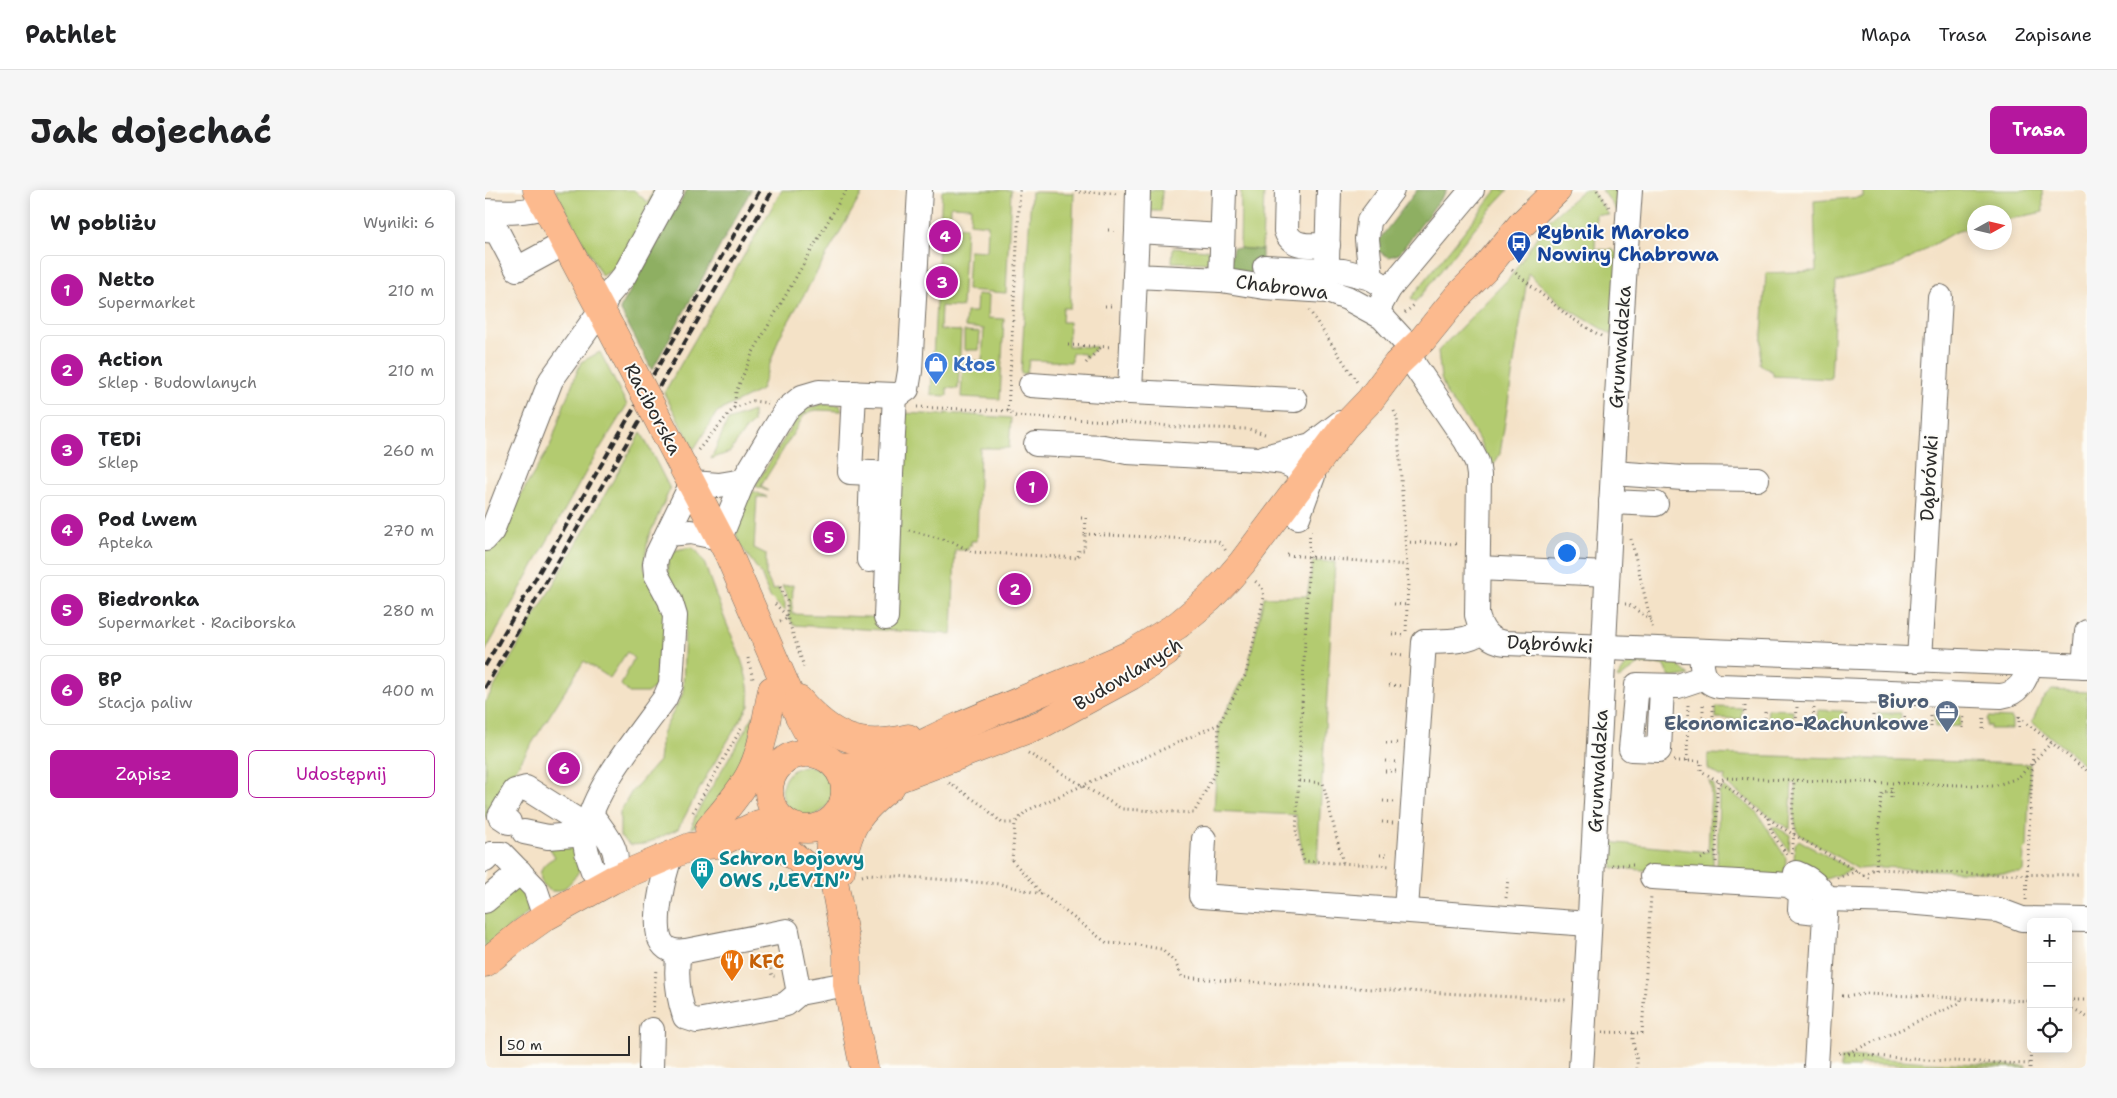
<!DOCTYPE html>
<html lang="pl">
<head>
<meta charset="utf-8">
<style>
  :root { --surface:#fff; --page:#f6f6f6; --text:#202124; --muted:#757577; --line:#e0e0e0; --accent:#b5179e }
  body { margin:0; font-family:"Shantell Sans",sans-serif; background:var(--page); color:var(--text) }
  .controls { position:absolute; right:15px; bottom:15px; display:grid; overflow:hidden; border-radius:8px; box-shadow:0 2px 12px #0003 }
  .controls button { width:45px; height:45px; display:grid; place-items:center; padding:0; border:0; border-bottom:1px solid var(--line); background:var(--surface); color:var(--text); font:25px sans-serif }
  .compass { position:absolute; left:1482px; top:15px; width:45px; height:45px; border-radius:50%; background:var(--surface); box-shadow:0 2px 12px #0003; rotate:82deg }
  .scale { position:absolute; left:15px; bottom:12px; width:130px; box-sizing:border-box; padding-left:5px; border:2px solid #2b2b2b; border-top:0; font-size:14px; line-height:18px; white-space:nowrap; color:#2b2b2b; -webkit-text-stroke:4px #fdfcf7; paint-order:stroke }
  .you { position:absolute; left:1081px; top:362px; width:18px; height:18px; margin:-12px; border:4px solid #fff; border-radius:50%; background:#1a73e8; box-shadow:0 0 0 8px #1a73e833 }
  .badge { display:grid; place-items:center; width:32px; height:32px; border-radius:50%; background:var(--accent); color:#fff; font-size:16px; font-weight:700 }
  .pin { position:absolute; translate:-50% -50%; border:2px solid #fff; box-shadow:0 1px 5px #0006 }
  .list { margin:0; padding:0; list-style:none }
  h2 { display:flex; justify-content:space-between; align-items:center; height:65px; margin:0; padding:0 20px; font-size:21px }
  h2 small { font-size:16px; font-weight:400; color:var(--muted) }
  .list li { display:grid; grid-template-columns:32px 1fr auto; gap:15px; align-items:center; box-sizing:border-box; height:70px; margin:0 10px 10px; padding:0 10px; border:1px solid var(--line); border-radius:8px }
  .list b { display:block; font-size:19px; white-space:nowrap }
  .list p { margin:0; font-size:16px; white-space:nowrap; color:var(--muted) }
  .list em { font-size:16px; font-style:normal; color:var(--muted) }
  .actions { display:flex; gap:10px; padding:15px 20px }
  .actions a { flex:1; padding:11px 0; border:1px solid var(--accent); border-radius:8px; text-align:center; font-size:18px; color:var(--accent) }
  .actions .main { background:var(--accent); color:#fff }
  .icon { flex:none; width:28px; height:28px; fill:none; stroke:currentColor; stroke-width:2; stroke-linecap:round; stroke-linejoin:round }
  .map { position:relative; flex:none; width:1602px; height:878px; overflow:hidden; border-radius:8px }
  header { display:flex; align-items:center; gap:30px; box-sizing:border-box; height:70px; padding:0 25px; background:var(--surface); border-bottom:1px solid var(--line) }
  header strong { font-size:24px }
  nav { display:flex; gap:28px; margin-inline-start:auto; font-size:18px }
  .intro { display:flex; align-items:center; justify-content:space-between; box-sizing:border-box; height:120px; padding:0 30px }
  h1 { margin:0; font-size:35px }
  .button { padding:12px 22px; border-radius:8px; background:var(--accent); color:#fff; font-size:18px; font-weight:700 }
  main { display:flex; gap:30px; padding:0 30px }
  aside { flex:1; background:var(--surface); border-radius:8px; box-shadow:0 2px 12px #0003 }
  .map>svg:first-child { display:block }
  .green { fill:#b3cb70; stroke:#6f7b4e }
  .forest { fill:#8eaf62; stroke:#5c6d46 }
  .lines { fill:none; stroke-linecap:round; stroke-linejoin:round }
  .minor-casing { stroke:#716b62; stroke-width:26 }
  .major-casing { stroke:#716b62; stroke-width:29 }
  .path { stroke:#716b62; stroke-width:3; stroke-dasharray:1 4; stroke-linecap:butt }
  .minor { stroke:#fff; stroke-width:24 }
  .major { stroke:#fcba8e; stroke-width:28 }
  .rail { stroke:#2b2b2b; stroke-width:4; stroke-dasharray:8 4; stroke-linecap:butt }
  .major-bridge-casing { stroke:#716b62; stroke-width:29; stroke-linecap:butt }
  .major-bridge { stroke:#fcba8e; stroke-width:28 }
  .labels { text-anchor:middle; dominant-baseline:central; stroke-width:4; stroke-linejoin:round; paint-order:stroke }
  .transit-label { font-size:19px; font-weight:bold; fill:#164399; stroke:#fdfcf7; text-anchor:start }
  .street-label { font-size:19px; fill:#2b2b2b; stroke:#fdfcf7 }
  .shop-label { font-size:19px; font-weight:bold; fill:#366cbe; stroke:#fdfcf7; text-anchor:start }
  .service-label { font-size:19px; font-weight:bold; fill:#4e5e75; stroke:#fdfcf7; text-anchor:end }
  .culture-label { font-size:19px; font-weight:bold; fill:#0d838f; stroke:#fdfcf7; text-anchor:start }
  .food-label { font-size:19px; font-weight:bold; fill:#c56008; stroke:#fdfcf7; text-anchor:start }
</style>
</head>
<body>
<header>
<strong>Pathlet</strong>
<nav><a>Mapa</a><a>Trasa</a><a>Zapisane</a></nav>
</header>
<div class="intro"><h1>Jak dojechać</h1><a class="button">Trasa</a></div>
<main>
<aside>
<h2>W pobliżu<small>Wyniki: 6</small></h2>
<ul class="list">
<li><span class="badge">1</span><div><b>Netto</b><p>Supermarket</p></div><em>210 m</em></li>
<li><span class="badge">2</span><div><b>Action</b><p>Sklep · Budowlanych</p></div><em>210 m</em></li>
<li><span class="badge">3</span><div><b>TEDi</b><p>Sklep</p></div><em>260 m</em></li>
<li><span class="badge">4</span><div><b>Pod Lwem</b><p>Apteka</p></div><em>270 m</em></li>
<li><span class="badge">5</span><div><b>Biedronka</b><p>Supermarket · Raciborska</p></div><em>280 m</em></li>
<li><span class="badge">6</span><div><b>BP</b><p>Stacja paliw</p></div><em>400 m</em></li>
</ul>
<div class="actions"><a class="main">Zapisz</a><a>Udostępnij</a></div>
</aside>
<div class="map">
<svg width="1602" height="878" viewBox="0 0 1602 878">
  <rect width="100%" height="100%" fill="#fdfcf7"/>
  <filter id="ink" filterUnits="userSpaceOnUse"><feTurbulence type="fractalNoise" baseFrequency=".02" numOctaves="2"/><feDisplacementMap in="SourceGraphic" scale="10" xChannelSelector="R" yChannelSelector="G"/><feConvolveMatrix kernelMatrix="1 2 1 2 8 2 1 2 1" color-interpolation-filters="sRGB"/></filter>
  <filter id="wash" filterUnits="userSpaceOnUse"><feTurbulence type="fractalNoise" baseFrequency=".0096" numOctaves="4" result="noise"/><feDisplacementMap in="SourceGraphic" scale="20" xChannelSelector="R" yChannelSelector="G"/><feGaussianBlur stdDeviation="1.12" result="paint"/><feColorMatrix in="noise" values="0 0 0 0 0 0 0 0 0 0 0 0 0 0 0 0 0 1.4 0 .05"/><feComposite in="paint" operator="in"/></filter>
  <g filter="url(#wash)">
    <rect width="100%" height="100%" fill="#f4e2c7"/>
    <!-- green -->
    <g class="green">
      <path d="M70,0H149L163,13L169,0H183L130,84L126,81L117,86Z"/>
      <path d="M297,0H379L294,148L276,200L232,222L209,259L179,203Z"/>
      <path d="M457,0H526L521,103L482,100L484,60L502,61L503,35L485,33L486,17L466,16L465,36L481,37L477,117L456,116L455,140L476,141L473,199L462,198V206L446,205Z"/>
      <path d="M661,0H677L676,21H660Z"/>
      <path d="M756,0H779L777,60L755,58Z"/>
      <path d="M1012,0H1023L1000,25L931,112L926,108Z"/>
      <path d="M1098,0H1106L1124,25L1111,24L1110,59L1128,60L1134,66L1127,145L1080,117L1043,83L1015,264L1006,279L996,254L985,234L962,205L956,188L953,161L1026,86L1061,33Z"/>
      <path d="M1117,0H1136L1134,23Z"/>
      <path d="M1378,0H1557L1558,22L1520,30V22H1490L1489,37L1470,42L1407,78L1351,92L1346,189L1288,186V182L1275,175L1281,83L1331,81L1329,11L1378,7Z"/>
      <path d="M546,2L589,3L585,118H578L577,132H584L583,156L612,157L600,168V164L587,163L586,172L544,170L542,183L536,184Z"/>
      <path d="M688,58L726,60V73L687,72Z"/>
      <path d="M492,104L504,105L503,128L519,129L515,209L476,207L478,170L497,171L499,139L480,137L481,122H491Z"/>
      <path d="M479,141L495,142L494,160H479Z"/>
      <path d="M115,162L142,215L106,273L0,462V363L65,257L80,212L96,172Z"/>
      <path d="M338,214L355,215L357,221L331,220L320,224L276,296L283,301L270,296L314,225L323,218Z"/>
      <path d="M268,221V233L260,240L245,262L226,269L243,230Z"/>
      <path d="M417,223L460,225V223L526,228L524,258H495L492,351H486V356H483V360H470L467,444L308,435L304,426L305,413L297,396L308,395L307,424L408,428Z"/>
      <path d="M156,242L185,299L163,348L159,377L183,429L174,494L162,503H144L136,495L149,468L142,462L125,488L99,471L0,628V513Z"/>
      <path d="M268,301L282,307H272L269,358L281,364V385L288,400L293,398L300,413V422L285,407L276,384L256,356L252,347L250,338L256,320Z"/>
      <path d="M206,357L212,361L219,372C225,390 232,408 239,427C250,455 266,485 264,516L222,585L193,639L160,654L145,655L135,646V622L147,601L174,571L177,544L198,503L200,429L183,387V365L191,360Z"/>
      <path d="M828,371L850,372L832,673L819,672L811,625L729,621L734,534L761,484L779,407L822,406Z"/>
      <path d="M1153,471L1190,473L1204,485L1186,488L1178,475L1154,474L1134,489L1132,488L1141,475Z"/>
      <path d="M1567,500L1602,502L1600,575L1547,532L1557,509Z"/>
      <path d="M1231,517L1257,518L1256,529L1231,528Z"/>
      <path d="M1283,519L1308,520V530H1282Z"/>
      <path d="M1333,520L1358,521L1357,533L1331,532Z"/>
      <path d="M1393,523H1416L1415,534L1392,533Z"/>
      <path d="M269,525L261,576L211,636L206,639L211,624Z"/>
      <path d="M1449,525L1475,526V536L1450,537Z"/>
      <path d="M1504,527L1527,528V539H1505V535L1502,537V529Z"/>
      <path d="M1223,564L1545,574L1542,658L1539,661L1538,681L1536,683H1510L1395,677L1373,679L1315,645C1305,630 1311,610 1311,593H1307L1305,639L1291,631L1239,592L1240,586L1237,587L1223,579Z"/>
      <circle cx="322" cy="601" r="25"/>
      <path d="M1224,591L1229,595L1228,685L1128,678L1122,652L1223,662L1226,598Z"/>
      <path d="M1239,597L1271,621L1301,668L1300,689L1232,680L1234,603Z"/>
      <path d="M1287,637H1291L1305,645L1304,661Z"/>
      <path d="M89,650L95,679C70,724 45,689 60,674C63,671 67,669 70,667L64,657Z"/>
      <path d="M1314,650L1319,653L1367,680L1329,693L1308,689L1310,654Z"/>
      <path d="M31,698L40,701L45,715L42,723L0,758V717Z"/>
      <path d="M1366,866L1441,872L1541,876V878L1376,874L1372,878H1356V869Z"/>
    </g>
    <!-- forest -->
    <g class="forest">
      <path d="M202,0H266L167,180L135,119Z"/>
      <path d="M932,0H962L914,64L904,67L893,61V51Z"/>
      <path d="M748,58L777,60V89L748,81L745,74Z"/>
    </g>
  </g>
  <g filter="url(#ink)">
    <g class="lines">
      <!-- minor casing -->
      <g class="minor-casing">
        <g id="minor">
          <path d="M653,0L652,41L737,46"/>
          <path d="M739,0L736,90L779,97L842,101L862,108L897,127L919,151L930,176L981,251L992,272L994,285L992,425C996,441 1004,451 1021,453L1602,476"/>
          <path d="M802,0L801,41C807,59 828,55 843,55"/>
          <path d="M0,21C21,22 40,23 61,16"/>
          <path d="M0,40L12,41L32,79L80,53"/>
          <path d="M652,41L650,86L736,90"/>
          <path d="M842,71L844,0"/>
          <path d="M780,77L858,81L886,88"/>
          <path d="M904,99L886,88L882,49L884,31L907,0"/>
          <path d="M891,123L904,99L987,0"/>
          <path d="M546,195L645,202L650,86"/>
          <path d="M645,202L810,210"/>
          <path d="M369,203L365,282L406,284L410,205"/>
          <path d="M551,254L618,257L642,262L774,269L798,272L811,278L817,293"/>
          <path d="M780,267L826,255L855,233"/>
          <path d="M1128,283L1198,288L1272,289"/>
          <path d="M1126,312L1171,314"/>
          <path d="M813,327L828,286"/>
          <path d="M183,344L206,342L235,348L258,291L301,220L317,207L334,202L410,205L415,204L422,199L425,181L435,0"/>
          <path d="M0,349L7,341L66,190L116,120L123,105L139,86L186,0"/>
          <path d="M384,370L387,283"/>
          <path d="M993,378L1122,384"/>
          <path d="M401,428L406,284"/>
          <path d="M1217,461C1216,475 1216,493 1234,496L1516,506C1533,504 1542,489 1545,474"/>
          <path d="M1434,470L1455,107"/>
          <path d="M1599,476L1602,442"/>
          <path d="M1177,497L1174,560L1146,559L1152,495L1193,496L1220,487"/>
          <path d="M106,624C122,647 139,661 127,690L108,681C105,672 100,660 100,651C102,605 154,545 180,508L186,494L190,426L185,410L171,384L170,374L172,365L207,293L234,295L258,291"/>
          <path d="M24,632L15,626L30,601L41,598L103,637"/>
          <path d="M39,642L63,647L102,644"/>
          <path d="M719,649L716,706L1104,734"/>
          <path d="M186,665C179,683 166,737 177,753C183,762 192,762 201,761L302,741L314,803"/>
          <path d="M0,670L6,664H17L50,698L60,727"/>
          <path d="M1311,683C1324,688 1335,696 1341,709L1331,875"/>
          <path d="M1167,687L1303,695L1316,703L1315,720L1340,723"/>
          <path d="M1341,709L1411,711L1513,720L1537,729L1602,730"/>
          <path d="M0,711L35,682"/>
          <path d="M921,720L939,452C960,451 980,453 998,441"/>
          <path d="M194,762C190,784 193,806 200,827L212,831L294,816L301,814L314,803L362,794"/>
          <path d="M166,878L167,840"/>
          <path d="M1096,878C1115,585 1124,292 1145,0"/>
        </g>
      </g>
      <!-- major casing -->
      <g class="major-casing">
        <g id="major">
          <path d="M52,0L126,139"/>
          <path d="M198,277L243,363L314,526L335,565"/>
          <path d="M314,510C346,547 374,560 423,548"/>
          <circle cx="322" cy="601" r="38"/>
          <path d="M351,576C397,580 433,554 473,537C530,512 589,490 646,464L693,435L724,409L744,388L757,373L859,237L885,210L912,174L938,149L972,107L1000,79L1036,35L1072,0"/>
          <path d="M359,610L374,599L417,587L557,534L646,486L681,463"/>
          <path d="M348,630L344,664L362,761V794L379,878"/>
          <path d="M224,639C238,622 253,606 264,586C278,561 281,528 287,500"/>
          <path d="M251,645C292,652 301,657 331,685"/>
          <path d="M356,680C362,637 373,622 406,596"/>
          <path d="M0,773L36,744L60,727L127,690L205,657L231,654L274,634L299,631"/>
        </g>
      </g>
      <!-- path -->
      <g class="path">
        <path d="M591,0L592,2L628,3L634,5"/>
        <path d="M1112,0L1124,17"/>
        <path d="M623,40H633"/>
        <path d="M1027,80L1083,126L1116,146"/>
        <path d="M620,116H629"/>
        <path d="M824,120L872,192"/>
        <path d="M920,123L929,115"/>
        <path d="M583,155L627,157"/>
        <path d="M601,173L616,157"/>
        <path d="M432,217L523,221L529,226L643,232L692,237L764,239L783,245"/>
        <path d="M249,218L251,202L267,164L361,0"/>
        <path d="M523,221L535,0"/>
        <path d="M909,221L912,228L923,392L921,442"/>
        <path d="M213,260L249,218L268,211L283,213"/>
        <path d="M596,328H601L600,344L728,350L736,353L741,361"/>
        <path d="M424,340L468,352L487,362L593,368L594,360H599L600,344"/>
        <path d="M825,341L811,645L819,671L906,676"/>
        <path d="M1146,349L1168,440"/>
        <path d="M920,352L974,354"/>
        <path d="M802,365L922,375"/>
        <path d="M295,397L302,411V426"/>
        <path d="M290,414L302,426L320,480"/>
        <path d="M909,414L923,415"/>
        <path d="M1140,414H1143L1166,430"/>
        <path d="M295,431L303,428"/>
        <path d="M907,444L920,445"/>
        <path d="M906,464L919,465"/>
        <path d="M263,468L268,489"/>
        <path d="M904,495L918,496"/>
        <path d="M1534,526V540"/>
        <path d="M1534,527L1602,581"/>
        <path d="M1218,529L1228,530"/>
        <path d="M1218,531V511"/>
        <path d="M1228,531V514"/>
        <path d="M1260,532V515"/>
        <path d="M1280,533V518"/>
        <path d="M1311,533L1312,517"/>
        <path d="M734,534L541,621L530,633L527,670L557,704L622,753L653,755L676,759L690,772L697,787L746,791L1082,810"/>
        <path d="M1328,534L1329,517"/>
        <path d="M1360,535L1361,521"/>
        <path d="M1388,536V522"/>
        <path d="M1420,537V523"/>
        <path d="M1446,537V524"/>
        <path d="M1478,538L1479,525"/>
        <path d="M1498,539L1499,525"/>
        <path d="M901,553H912"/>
        <path d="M543,563L637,619L709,623L732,579L734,534L761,484L779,407L777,397L770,391"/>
        <path d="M900,571L912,572"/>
        <path d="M1189,571H1216V581L1240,595L1294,636L1387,690"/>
        <path d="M1202,571L1203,514"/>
        <path d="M900,581H911"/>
        <path d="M814,591L838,593L858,673"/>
        <path d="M464,593L497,615L517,633H530"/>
        <path d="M1406,608V593"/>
        <path d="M898,611L910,612"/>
        <path d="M208,622L256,539"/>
        <path d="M1284,628C1282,640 1297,656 1303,667"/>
        <path d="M897,632L908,633"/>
        <path d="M1307,664L1309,644L1307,628L1309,590"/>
        <path d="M895,665H904"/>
        <path d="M1216,669L1231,661"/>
        <path d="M1231,672L1232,600L1234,591L1240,588L1509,596L1533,588L1567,552"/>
        <path d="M1127,675H1151"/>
        <path d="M1391,679L1396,606L1398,602L1406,601"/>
        <path d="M1378,685L1387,680L1394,679L1495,684L1596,685"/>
        <path d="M377,686L385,684L515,694L556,704"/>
        <path d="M1352,688L1372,681"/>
        <path d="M1021,708L1023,688"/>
        <path d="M1541,710L1548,559"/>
        <path d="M281,766H283L287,786H290"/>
        <path d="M1357,806H1367L1379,804L1546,811"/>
        <path d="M1583,810H1602"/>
        <path d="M1583,817L1602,827"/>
        <path d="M168,822L171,778"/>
        <path d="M1117,842L1157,843L1166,705"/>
        <path d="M1148,843C1147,856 1153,865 1152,878"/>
        <path d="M1354,863L1440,870L1544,874"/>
        <path d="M1363,863L1475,813L1476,809"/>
        <path d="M1545,878L1546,854"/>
      </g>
      <!-- minor -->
      <use href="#minor" class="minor"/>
      <!-- major -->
      <use href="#major" class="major"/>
      <!-- rail -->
      <g class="rail">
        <path d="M0,476L275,0"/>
        <path d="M0,498L288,0"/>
      </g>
      <!-- major-bridge casing -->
      <g class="major-bridge-casing">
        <path id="major-bridge" d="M126,139L198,277"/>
      </g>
      <!-- major-bridge -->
      <use href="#major-bridge" class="major-bridge"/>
    </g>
  </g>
  <!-- icons -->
  <defs>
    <g id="bus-pin" transform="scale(1.25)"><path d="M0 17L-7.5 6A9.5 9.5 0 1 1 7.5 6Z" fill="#1a4fb4" stroke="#fdfcf7"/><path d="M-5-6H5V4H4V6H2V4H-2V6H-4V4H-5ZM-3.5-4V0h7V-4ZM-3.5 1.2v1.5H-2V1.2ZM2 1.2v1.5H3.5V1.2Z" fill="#fff"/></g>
    <g id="shop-pin" transform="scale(1.25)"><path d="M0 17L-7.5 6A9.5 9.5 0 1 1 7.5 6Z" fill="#3f7fe0" stroke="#fdfcf7"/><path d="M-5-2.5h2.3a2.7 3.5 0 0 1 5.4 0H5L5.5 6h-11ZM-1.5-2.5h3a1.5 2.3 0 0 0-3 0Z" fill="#fff"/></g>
    <g id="office-pin" transform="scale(1.25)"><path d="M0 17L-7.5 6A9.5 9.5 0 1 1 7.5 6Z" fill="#5c6f8a" stroke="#fdfcf7"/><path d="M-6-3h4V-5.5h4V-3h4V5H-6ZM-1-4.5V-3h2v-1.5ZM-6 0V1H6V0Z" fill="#fff"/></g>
    <g id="building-pin" transform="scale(1.25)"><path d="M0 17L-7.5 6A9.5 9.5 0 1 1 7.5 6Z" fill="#0f9aa8" stroke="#fdfcf7"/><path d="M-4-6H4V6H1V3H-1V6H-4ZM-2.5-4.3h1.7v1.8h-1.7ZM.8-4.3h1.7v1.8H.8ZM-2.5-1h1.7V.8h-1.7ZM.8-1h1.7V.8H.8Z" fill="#fff"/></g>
    <g id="restaurant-pin" transform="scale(1.25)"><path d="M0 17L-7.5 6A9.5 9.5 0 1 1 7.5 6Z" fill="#e8710a" stroke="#fdfcf7"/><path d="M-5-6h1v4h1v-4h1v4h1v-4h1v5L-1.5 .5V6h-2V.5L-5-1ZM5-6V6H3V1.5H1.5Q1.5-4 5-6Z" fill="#fff"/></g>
  </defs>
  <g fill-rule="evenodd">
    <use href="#bus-pin" x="1034" y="53"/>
    <use href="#shop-pin" x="451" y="174"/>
    <use href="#office-pin" x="1462" y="522"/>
    <use href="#building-pin" x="217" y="679"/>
    <use href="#restaurant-pin" x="247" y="771"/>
  </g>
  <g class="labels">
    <!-- transit labels -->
    <g class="transit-label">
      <text x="1052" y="42">Rybnik Maroko<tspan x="1052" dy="22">Nowiny Chabrowa</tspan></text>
    </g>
    <!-- street labels -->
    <g class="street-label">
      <text transform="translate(797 97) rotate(7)">Chabrowa</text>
      <text transform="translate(1135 157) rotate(-86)">Grunwaldzka</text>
      <text transform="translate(168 219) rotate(62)">Raciborska</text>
      <text transform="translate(1444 288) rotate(-87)">Dąbrówki</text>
      <text transform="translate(1065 454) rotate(3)">Dąbrówki</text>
      <text transform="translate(643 484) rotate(-31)">Budowlanych</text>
      <text transform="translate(1113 581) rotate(-87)">Grunwaldzka</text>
    </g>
    <!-- shop labels -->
    <g class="shop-label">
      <text x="468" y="174">Kłos</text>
    </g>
    <!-- service labels -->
    <g class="service-label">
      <text x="1444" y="511">Biuro<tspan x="1444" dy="22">Ekonomiczno-Rachunkowe</tspan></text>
    </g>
    <!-- culture labels -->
    <g class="culture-label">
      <text x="234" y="668">Schron bojowy<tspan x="234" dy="22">OWS „LEVIN”</tspan></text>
    </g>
    <!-- food labels -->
    <g class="food-label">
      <text x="264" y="771">KFC</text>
    </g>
  </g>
</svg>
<div class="controls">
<button>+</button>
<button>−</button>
<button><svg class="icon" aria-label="locate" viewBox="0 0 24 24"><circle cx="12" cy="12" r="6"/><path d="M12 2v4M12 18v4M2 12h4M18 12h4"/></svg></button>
</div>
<svg class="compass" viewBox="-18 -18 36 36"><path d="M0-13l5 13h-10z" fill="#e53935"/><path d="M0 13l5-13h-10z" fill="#757577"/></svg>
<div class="scale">50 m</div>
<div class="you"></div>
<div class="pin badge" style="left:547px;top:297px">1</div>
<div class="pin badge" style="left:530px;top:399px">2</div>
<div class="pin badge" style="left:457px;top:92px">3</div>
<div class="pin badge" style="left:460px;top:46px">4</div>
<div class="pin badge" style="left:344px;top:347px">5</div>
<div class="pin badge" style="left:79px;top:578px">6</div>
</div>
</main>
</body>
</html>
